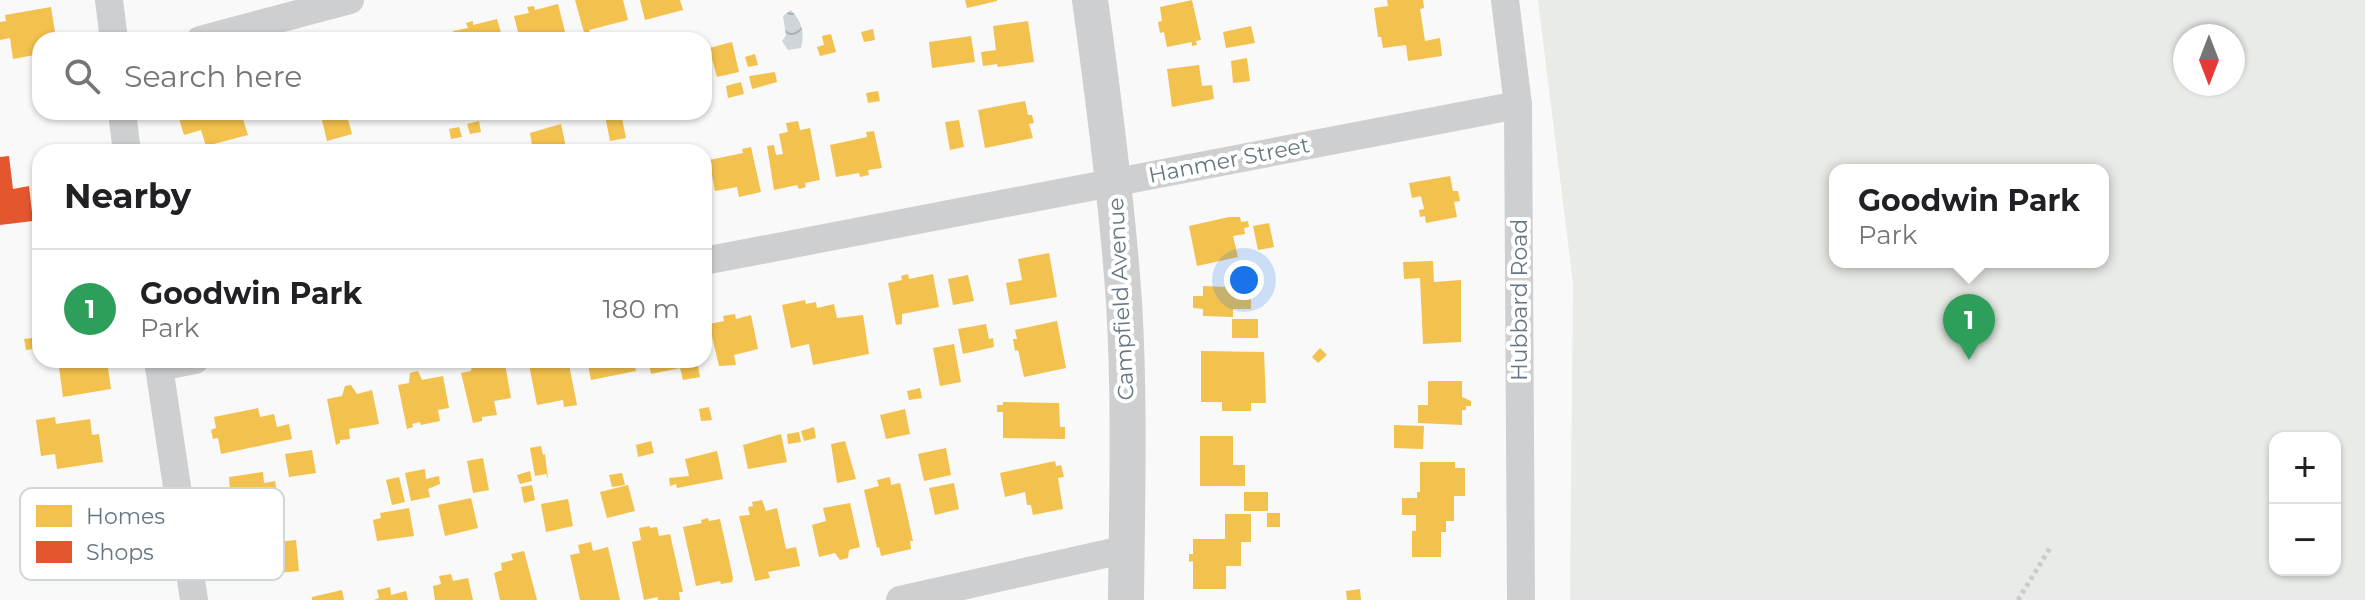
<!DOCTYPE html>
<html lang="en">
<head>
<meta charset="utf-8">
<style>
  :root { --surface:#fff; --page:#f2f2f2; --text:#202124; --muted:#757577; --line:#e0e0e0; --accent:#ea580c }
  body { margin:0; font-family:Montserrat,sans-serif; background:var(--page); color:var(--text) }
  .controls { position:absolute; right:24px; bottom:24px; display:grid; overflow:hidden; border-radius:16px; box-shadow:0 2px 6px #0004 }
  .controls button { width:72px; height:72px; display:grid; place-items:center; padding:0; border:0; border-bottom:2px solid var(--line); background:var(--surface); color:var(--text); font:40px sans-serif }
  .compass { position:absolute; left:2173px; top:24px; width:72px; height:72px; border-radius:50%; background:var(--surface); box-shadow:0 2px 6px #0004; rotate:180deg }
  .you { position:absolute; left:1244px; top:280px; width:28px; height:28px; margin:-20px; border:6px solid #fff; border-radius:50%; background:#1a73e8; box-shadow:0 0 0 12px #1a73e833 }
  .badge { display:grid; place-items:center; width:52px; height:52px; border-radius:50%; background:var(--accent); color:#fff; font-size:26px; font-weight:700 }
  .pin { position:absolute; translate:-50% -66px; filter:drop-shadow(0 2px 4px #0008) }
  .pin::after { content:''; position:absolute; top:42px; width:28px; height:24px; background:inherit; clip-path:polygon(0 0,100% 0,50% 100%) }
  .popup { position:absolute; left:1829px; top:164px; width:280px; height:104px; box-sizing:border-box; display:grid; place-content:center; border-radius:16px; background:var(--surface); filter:drop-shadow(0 2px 6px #0005); font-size:26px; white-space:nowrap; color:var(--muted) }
  .popup b { font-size:30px; color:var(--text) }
  .popup::after { content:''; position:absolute; left:50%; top:100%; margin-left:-16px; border:16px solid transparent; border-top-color:var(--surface) }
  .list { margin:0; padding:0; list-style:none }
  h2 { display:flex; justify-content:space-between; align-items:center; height:104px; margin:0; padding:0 32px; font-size:34px }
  h2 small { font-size:26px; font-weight:400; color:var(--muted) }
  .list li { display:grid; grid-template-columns:52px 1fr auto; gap:24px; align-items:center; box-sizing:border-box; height:120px; padding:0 32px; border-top:2px solid var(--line) }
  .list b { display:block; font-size:30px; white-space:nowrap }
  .list p { margin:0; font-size:26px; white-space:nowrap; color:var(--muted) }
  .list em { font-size:26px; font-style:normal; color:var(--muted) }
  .icon { flex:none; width:44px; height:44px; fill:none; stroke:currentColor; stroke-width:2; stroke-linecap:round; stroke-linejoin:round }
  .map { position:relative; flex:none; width:2365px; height:600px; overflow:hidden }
  .search { position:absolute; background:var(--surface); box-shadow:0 2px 6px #0004; left:32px; top:32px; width:680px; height:88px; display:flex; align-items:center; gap:20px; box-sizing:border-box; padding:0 28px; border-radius:24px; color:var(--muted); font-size:30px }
  .panel { position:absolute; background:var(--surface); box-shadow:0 2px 6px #0004; left:32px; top:144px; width:680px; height:224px; border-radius:24px }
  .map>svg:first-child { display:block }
  .park { fill:#e8ebe6; fill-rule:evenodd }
  .water { fill:url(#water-waves) }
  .homes { fill:#f2c14e }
  .shops { fill:#e4572e }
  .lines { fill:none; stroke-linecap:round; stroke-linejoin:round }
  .path { stroke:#cbcccd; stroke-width:5; stroke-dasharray:4 4; stroke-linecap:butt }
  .minor { stroke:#cecfd0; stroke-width:28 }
  .tertiary { stroke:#cecfd0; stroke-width:36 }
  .labels { text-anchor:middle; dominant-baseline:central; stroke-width:8; stroke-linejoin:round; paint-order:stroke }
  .street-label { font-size:22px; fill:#657683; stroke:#fff }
  .key { fill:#fff; stroke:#d1d6da; stroke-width:2 }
  .key-label { font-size:22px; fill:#657683 }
</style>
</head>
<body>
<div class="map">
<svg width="2365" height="600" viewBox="0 0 2365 600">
  <defs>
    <pattern id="water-waves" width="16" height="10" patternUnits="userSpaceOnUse" patternTransform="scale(2)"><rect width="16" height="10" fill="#ced6d9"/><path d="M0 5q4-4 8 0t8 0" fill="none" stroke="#abb2b5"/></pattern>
  </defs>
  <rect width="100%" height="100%" fill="#f9f9f9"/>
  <!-- park -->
  <path class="park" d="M1538,0H2365V600H1570L1573,283ZM2185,36H2233V84H2185ZM1835,170H2103V262H1835ZM2275,438H2335V570H2275Z"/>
  <!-- water -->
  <path class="water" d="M791,10C802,22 805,32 801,48L788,50L782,41L786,35L783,16Z"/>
  <!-- homes -->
  <g class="homes">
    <path d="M575,0H623L628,20L589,30L591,35L585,36Z"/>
    <path d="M640,0H680L683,10L645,20Z"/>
    <path d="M965,0H997V1L967,8Z"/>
    <path d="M1192,0L1201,40L1196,41L1197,45L1192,46V42L1167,47L1164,32L1160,33L1158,22L1162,21L1160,7Z"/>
    <path d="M1387,0H1423L1424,8L1420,9L1425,41L1440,38L1442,56L1408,61L1406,45L1383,48L1381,37H1378L1374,8L1388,6Z"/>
    <path d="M558,4L566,36L551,40H520L514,16L529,13L527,7L534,6L535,10Z"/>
    <path d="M51,7L55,32L48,33L49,40H40V54L13,59L10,38L0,40V22L6,21L5,15Z"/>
    <path d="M497,19L503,40H455L453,31L468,28L466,23L473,21V25Z"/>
    <path d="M1028,21L1034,62L998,67L997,64L983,66L981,52L996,50L993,26Z"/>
    <path d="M1251,26L1255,43L1226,48L1223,32Z"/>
    <path d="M873,29L875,40L864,42L861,32Z"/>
    <path d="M831,34L836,52L820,56L817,47L824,45L822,36Z"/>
    <path d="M971,36L975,62L932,68L929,42Z"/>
    <path d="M732,42L739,72L717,77L709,48Z"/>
    <path d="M755,54L758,65L748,67L745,57Z"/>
    <path d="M1247,58L1250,81L1233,83L1231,61Z"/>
    <path d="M1199,65L1202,86L1212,85L1214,99L1172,107L1167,69Z"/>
    <path d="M775,72L777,82L752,89L749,76Z"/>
    <path d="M741,82L744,94L728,98L726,86Z"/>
    <path d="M878,91L880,101L868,103L866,93Z"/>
    <path d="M1025,101L1028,115H1032L1034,123L1029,124L1033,138L985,148L978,110Z"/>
    <path d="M177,112H266V113L243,119L248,135L206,146L201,130L184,135Z"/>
    <path d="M320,112H346L352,134L327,141Z"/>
    <path d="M621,113L626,138L610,141L605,116Z"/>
    <path d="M959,120L964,147L950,150L945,122Z"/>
    <path d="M479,121L481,132L470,134L467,124Z"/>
    <path d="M798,121L800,130L810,128L820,180L805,183L806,187L799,189L797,185L774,190L767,146L774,145L776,155L783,154L779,134L788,132L786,123Z"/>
    <path d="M561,124L567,152H546L545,149L533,151L530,133Z"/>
    <path d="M459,127L462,137L451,139L449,129Z"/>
    <path d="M874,131L882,168L868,170L869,175L860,177L859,173L836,177L830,145L867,137L866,132Z"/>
    <path d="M751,147L761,192L739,197L737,187L715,191L709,160L743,153L742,149Z"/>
    <path d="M1450,176L1453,191H1458L1460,201L1454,202L1457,217L1426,223L1425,216L1420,217L1419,210L1424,209L1421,196L1412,198L1409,183Z"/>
    <path d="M1229,217H1240L1241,222L1248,221L1249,227L1244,228L1245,234L1233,236L1238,257L1197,266L1189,226Z"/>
    <path d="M1269,223L1274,247L1258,250L1253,226Z"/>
    <path d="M1049,253L1057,297L1010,305L1006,283L1022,280L1018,259Z"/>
    <path d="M1433,261L1434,282L1461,280V342L1423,344L1420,278L1404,279L1403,262Z"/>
    <path d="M908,274L909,279L933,274L939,307L902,314V324L896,325L888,283L902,280L901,276Z"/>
    <path d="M968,275L974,301L953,305L948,279Z"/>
    <path d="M1203,286L1251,288V309H1233V317L1203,316V309L1193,308V296H1203Z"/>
    <path d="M805,300L806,304L816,302L817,308L834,304L837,318L863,315L869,354L813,365L809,344L791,348L782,305Z"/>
    <path d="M735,314L736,319L751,315L758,349L734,355L736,365L719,366L709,324L724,321L723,316Z"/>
    <rect x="1232" y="319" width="26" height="19"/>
    <path d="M1057,321L1066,368L1024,377L1018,350L1015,351L1013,339H1017L1015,330Z"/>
    <path d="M986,324L989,339L993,338L994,347L963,354L958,329Z"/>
    <path d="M40,337V348L26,350L24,339Z"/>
    <path d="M954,344L961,382L940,386L933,348Z"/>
    <path d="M1320,348L1327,355L1318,363L1312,357Z"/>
    <path d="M1201,351L1264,352L1266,403H1251V411H1222V402H1201Z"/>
    <path d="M58,360H107L111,389L63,397Z"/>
    <path d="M478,360L480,364H483L484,368L505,364L511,398L494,401L497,415L482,417V421L473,423L461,373L471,371L473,361Z"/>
    <path d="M528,360H568L577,405L564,407L563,400L537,405Z"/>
    <path d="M587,360H633L636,371L591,380Z"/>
    <path d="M648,360H697L700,377L683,380L680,368L651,374Z"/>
    <path d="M418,371L422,380L443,376L449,408L438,410L440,421L421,425L420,422L412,424L413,427L407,429L398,385L409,383L410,373Z"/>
    <path d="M1428,381H1462V397L1471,401V406H1466V410H1462V425L1418,423V405H1428Z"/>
    <path d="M351,385L357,394L372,390L379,424L349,429L350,439L340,440V443L336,445L327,399L342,396L345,386Z"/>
    <path d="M920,388L922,398L909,400L907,391Z"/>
    <path d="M1003,402L1059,403L1060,427H1065V439L1003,438V412H997V405H1003Z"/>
    <path d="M709,407L712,420L701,421L699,409Z"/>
    <path d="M258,408L260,417L274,414L277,427L289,424L292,439L221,454L218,438L213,439L211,430L216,428L214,417Z"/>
    <path d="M905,409L910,434L886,439L880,415Z"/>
    <path d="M55,417L56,424L90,419L92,435L99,434L103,462L57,469L55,454L41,456L36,420Z"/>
    <path d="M1394,425L1424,426L1423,449L1394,448Z"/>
    <path d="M814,427L816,438L804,441L801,431Z"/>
    <path d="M799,432L801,442L788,444L787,434Z"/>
    <path d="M781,434L787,462L748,469L743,445Z"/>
    <path d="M1200,436H1233V465H1245V486H1200Z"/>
    <path d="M651,441L654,453L638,457L636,445Z"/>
    <path d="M845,441L856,479L837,483L831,444Z"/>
    <path d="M541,446L543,455L545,454L548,479L546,474L535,476L530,448Z"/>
    <path d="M946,448L951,475L924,481L918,454Z"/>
    <path d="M312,450L316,473L289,477L285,454Z"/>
    <path d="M717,451L723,479L677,488L676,484L670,486L669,478L689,476L685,459Z"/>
    <path d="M483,458L489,490L473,493L467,461Z"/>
    <path d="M1055,461L1056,466L1061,465L1064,477L1058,478L1063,509L1033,515L1031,505H1027L1025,492L1005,497L1000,473Z"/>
    <path d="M1420,462H1455V468H1465V496H1454V521H1446V532H1441V557H1412V531H1416V515H1402V498H1417V492H1420Z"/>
    <path d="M425,469L426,479L439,476L440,484L428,489L430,497L411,501L405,473Z"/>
    <path d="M530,471L532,481L520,484L517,475Z"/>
    <path d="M263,472L264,483L275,481L278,500L266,502L269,523L233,528L229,477Z"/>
    <path d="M622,473L625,485L612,487L609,475Z"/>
    <path d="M399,477L405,502L392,505L386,480Z"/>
    <path d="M890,477L891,485L900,483L913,541H910L911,549L881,556L879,547L877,548L864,490L879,486L877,480Z"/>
    <path d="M954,483L959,509L935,515L929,488Z"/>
    <path d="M532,485L535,500L524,503L521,487Z"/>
    <path d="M628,485L635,511L607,518L600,492Z"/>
    <path d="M106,487L107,500L119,498L125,541L73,547L69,513L57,515L54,495Z"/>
    <rect x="1244" y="492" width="24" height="19"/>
    <path d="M471,498L478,528L445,536L438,505Z"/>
    <path d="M568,499L573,526L546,532L541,504Z"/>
    <path d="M762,500L766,511L777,508L786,549L796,547L800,566L768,572L770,578L755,581L739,516L750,515L748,507L753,506L752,502Z"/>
    <path d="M850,503L860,547L849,550L848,558L840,560L835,553L819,557L812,525L826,521L823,508Z"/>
    <path d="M409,508L414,536L377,541L373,520L381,518L380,513Z"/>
    <rect x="1267" y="513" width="13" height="14"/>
    <path d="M1225,514H1251V542H1241V566H1226V589H1193V561L1189,562V554H1193V539H1225Z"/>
    <path d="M708,518L709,521L720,519L733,578L732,582L721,584L720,581L696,586L683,527L702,523L701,520Z"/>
    <path d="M650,526V528L657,527L659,536L670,534L683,592H679L680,600H658V597L644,600L632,542L641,540L639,528Z"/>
    <path d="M296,540L299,571L269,574L265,543Z"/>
    <path d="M591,542L593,551L608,547L620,600H580L570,555L580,553L578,545Z"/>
    <path d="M524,551L537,600H500L494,573L502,570L501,563L513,560L511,554Z"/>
    <path d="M101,558L103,572L86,574L84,561Z"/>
    <path d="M451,574L453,581L468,578L473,600H435L433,586L441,584L439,576Z"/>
    <path d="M390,587L391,595L406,591L408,600H374L379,598L377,590Z"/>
    <path d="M1360,589L1361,600H1347L1346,591Z"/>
    <path d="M342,590L344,600H312V597Z"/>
  </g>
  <!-- shops -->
  <path class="shops" d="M9,156L13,189L29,186L33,221L0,225V157Z"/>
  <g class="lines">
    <!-- path -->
    <path class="path" d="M2018,600L2050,548"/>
    <!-- minor -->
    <g class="minor">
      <path d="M109,0L114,40"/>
      <path d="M1505,0L1518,105L1521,600"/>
      <path d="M200,40L350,0"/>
      <path d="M122,112L127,152"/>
      <path d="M704,261L1518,105"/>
      <path d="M158,360L194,600"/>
      <path d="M159,367L195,360"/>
      <path d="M900,600L1127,549"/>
    </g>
    <!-- tertiary -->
    <path class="tertiary" d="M1090,0C1104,101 1117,201 1124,302C1130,401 1127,501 1126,600"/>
  </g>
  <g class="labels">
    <!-- street labels -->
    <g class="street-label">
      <text transform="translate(1229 160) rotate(-11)">Hanmer Street</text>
      <text transform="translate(1121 299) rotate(-93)">Campfield Avenue</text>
      <text transform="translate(1519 300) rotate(-90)">Hubbard Road</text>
    </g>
  </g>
  <!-- legend -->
  <rect x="20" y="488" width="264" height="92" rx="12" class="key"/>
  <rect x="36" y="505" width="36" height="22" fill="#f2c14e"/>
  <rect x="36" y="541" width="36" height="22" fill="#e4572e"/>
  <g class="key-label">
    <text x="86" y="524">Homes</text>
    <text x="86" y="560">Shops</text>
  </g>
</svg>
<div class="controls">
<button>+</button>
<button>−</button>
</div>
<svg class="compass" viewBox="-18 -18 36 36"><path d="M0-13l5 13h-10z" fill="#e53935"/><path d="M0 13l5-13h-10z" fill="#757577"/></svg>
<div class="you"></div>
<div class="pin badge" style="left:1969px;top:360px;background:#2e9e5b">1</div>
<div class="popup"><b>Goodwin Park</b>Park</div>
<div class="search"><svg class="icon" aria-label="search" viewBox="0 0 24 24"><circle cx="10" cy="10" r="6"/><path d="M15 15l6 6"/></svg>Search here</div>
<section class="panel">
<h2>Nearby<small></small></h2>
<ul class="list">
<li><span class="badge" style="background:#2e9e5b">1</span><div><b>Goodwin Park</b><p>Park</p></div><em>180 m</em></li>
</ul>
</section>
</div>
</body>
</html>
